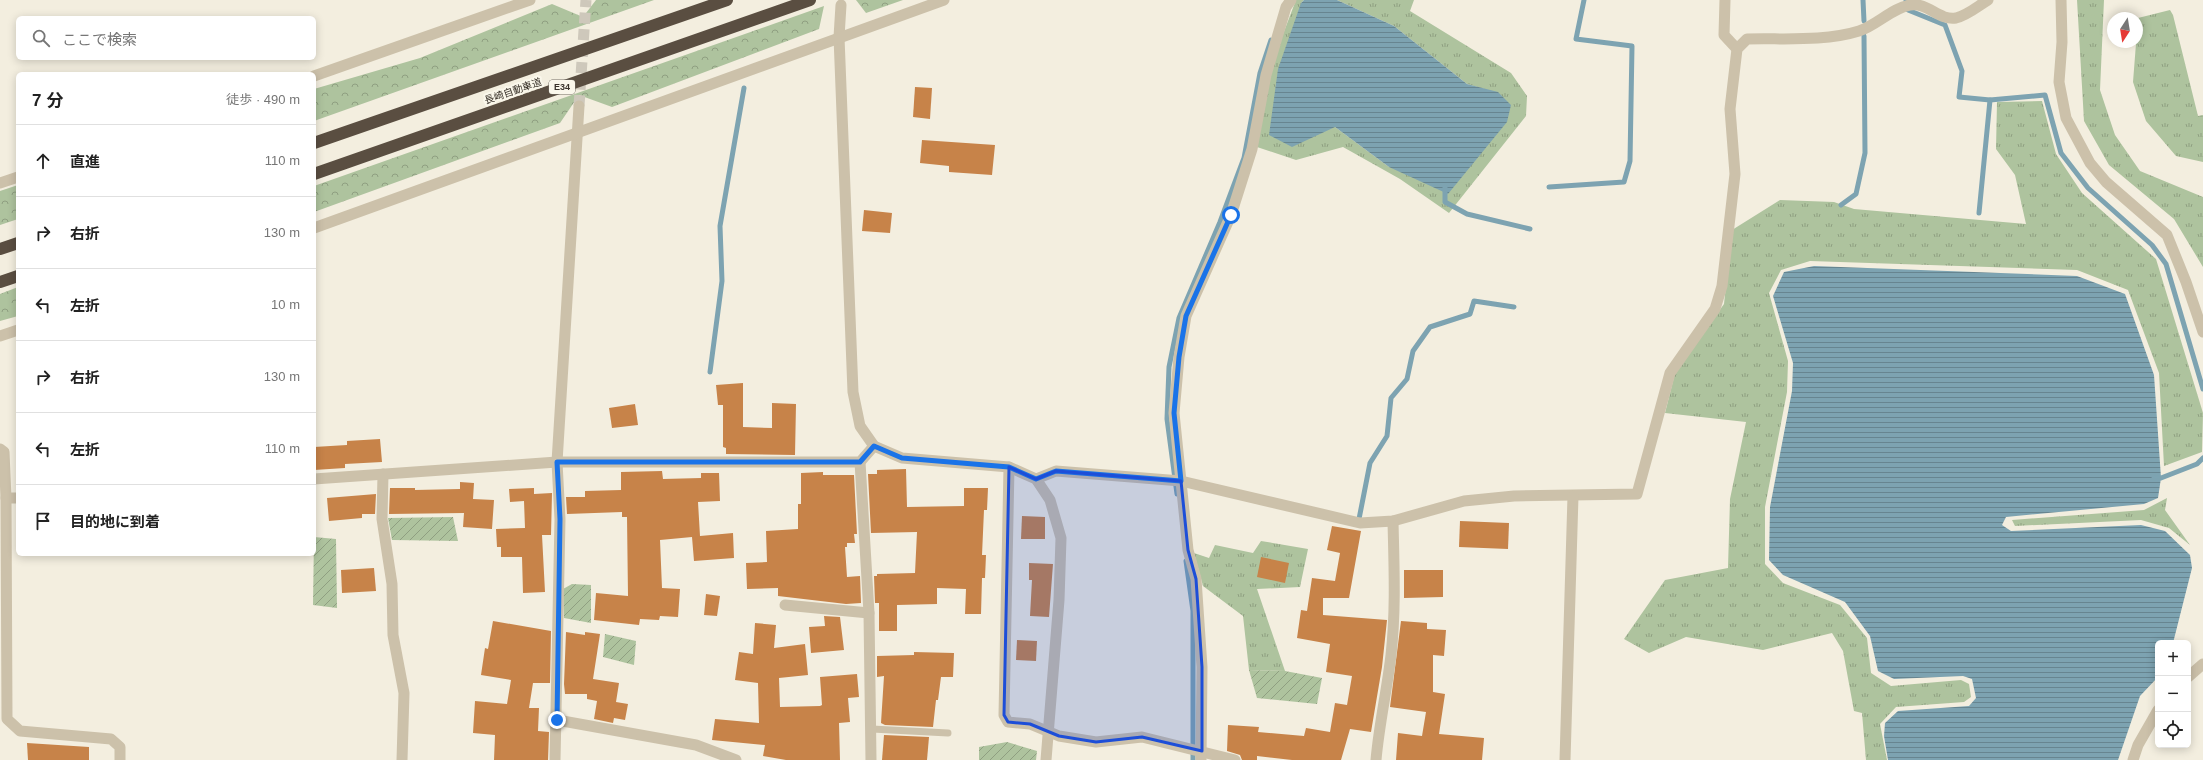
<!DOCTYPE html>
<html lang="ja">
<head>
<meta charset="utf-8">
<style>
  :root { --surface:#fff; --page:#f2f2f2; --text:#222; --muted:#767676; --line:#e0e0e0 }
  body { margin:0; font-family:Arial,"Noto Sans JP",sans-serif; background:var(--page); color:var(--text) }
  .controls { position:absolute; right:12px; bottom:12px; display:grid; overflow:hidden; border-radius:6px; box-shadow:0 2px 10px #0003 }
  .controls button { width:36px; height:36px; display:grid; place-items:center; padding:0; border:0; border-bottom:1px solid var(--line); background:var(--surface); color:var(--text); font:20px sans-serif }
  .compass { position:absolute; left:2107px; top:12px; width:36px; height:36px; border-radius:50%; background:var(--surface); box-shadow:0 2px 10px #0003; rotate:192deg }
  .stop { position:absolute; width:12px; height:12px; margin:-9px; border:3px solid #1a73e8; border-radius:50%; background:#fff }
  .stop.end { background:#1a73e8; border-color:#fff; box-shadow:0 1px 4px #0008 }
  .list { margin:0; padding:0; list-style:none }
  h2 { display:flex; justify-content:space-between; align-items:center; height:52px; margin:0; padding:0 16px; font-size:17px }
  h2 small { font-size:13px; font-weight:400; color:var(--muted) }
  .list li { display:grid; grid-template-columns:26px 1fr auto; gap:12px; align-items:center; box-sizing:border-box; height:72px; padding:0 16px; border-top:1px solid var(--line) }
  .list b { display:block; font-size:15px; white-space:nowrap }
  .list em { font-size:13px; font-style:normal; color:var(--muted) }
  .icon { flex:none; width:22px; height:22px; fill:none; stroke:currentColor; stroke-width:2; stroke-linecap:round; stroke-linejoin:round }
  .map { position:relative; flex:none; width:2203px; height:760px; overflow:hidden }
  .search { position:absolute; background:var(--surface); box-shadow:0 2px 10px #0003; left:16px; top:16px; width:300px; height:44px; display:flex; align-items:center; gap:10px; box-sizing:border-box; padding:0 14px; border-radius:6px; color:var(--muted); font-size:15px }
  .panel { position:absolute; background:var(--surface); box-shadow:0 2px 10px #0003; left:16px; top:72px; width:300px; height:484px; border-radius:6px }
  .map>svg:first-child { display:block }
  .grass { fill:url(#grass-tufts) }
  .forest { fill:url(#forest-crowns) }
  .garden { fill:url(#garden-furrows) }
  .water { fill:url(#water-rules) }
  .lines { fill:none; stroke-linecap:round; stroke-linejoin:round }
  .stream { stroke:#7da3b1; stroke-width:5 }
  .building { fill:#c78349 }
  .minor-tunnel { stroke:#cec8bb; stroke-width:11; stroke-dasharray:11 5.5; stroke-linecap:butt }
  .service { stroke:#ccc1aa; stroke-width:7 }
  .minor { stroke:#ccc1aa; stroke-width:11 }
  .tertiary { stroke:#ccc1aa; stroke-width:11 }
  .motorway { stroke:#5a4e41; stroke-width:12 }
  .route { stroke:#1a73e8; stroke-width:5 }
  .marked { fill:#1d4ed8; fill-opacity:0.2; stroke:#1d4ed8; stroke-width:3; stroke-linejoin:round }
  .labels { text-anchor:middle; dominant-baseline:central; stroke-width:4; stroke-linejoin:round; paint-order:stroke }
  .shield { fill:#faf7eb; stroke:#736d64; stroke-width:1 }
  .shield-label { font-size:9px; font-weight:bold; fill:#39322a }
  .street-label { font-size:10px; fill:#39322a; stroke:#faf7eb }
</style>
</head>
<body>
<div class="map">
<svg width="2203" height="760" viewBox="0 0 2203 760">
  <defs>
    <pattern id="grass-tufts" width="24" height="20" patternUnits="userSpaceOnUse"><rect width="24" height="20" fill="#aec39e"/><path d="M3 7l-1-3M5 7V3M7 7l1-3M15 17l-1-3M17 17v-4M19 17l1-3" fill="none" stroke="#8f9f81"/></pattern>
    <pattern id="forest-crowns" width="20" height="18" patternUnits="userSpaceOnUse"><rect width="20" height="18" fill="#aec39e"/><path d="M2 6a3 3 0 1 1 6 0M12 15a3 3 0 1 1 6 0" fill="none" stroke="#8f9f81"/></pattern>
    <pattern id="garden-furrows" width="10" height="10" patternUnits="userSpaceOnUse"><rect width="10" height="10" fill="#aec39e"/><path d="M-1 1l2-2M0 10L10 0M9 11l2-2" fill="none" stroke="#8f9f81"/></pattern>
    <pattern id="water-rules" width="6" height="5" patternUnits="userSpaceOnUse"><rect width="6" height="5" fill="#7da3b1"/><path d="M0 2.5h6" fill="none" stroke="#678590"/></pattern>
  </defs>
  <rect width="100%" height="100%" fill="#f3eedf"/>
  <!-- grass -->
  <g class="grass">
    <path d="M1296,0H1304L1301,3L1335,127L1389,167L1498,93L1467,84L1394,26L1337,0H1414L1410,11L1511,73L1527,96L1526,116L1449,213L1400,179L1343,147L1296,160L1257,147L1272,63Z"/>
    <path d="M2077,0H2104L2100,90L2115,135L2140,171L2203,197V267L2174,219L2109,165L2084,121Z"/>
    <path d="M2170,10L2173,15L2198,116L2203,115V162L2176,156L2146,121L2133,82L2138,18Z"/>
    <path d="M2042,101L2056,154L2082,193L2156,259L2203,413L2202,452L2164,466L2159,373L2128,290L2077,270L1810,261L1781,270L1769,293L1788,361L1787,392L1765,507V564L1783,583L1840,605L1867,638L1871,673L1891,686L1961,680L1969,684L1971,697L1964,702L1896,707L1880,724L1887,760H1866L1862,713L1854,711L1843,651L1832,633L1763,650L1686,637L1649,653L1624,639L1665,580L1728,568L1730,499L1746,422L1665,413L1675,373L1724,304L1732,230L1780,200L1834,202L1854,209L2026,224L2015,175L1996,149L1997,102Z"/>
    <path d="M2167,498L2165,510L2190,545L2169,528L2141,520L2015,526L2012,520L2144,510Z"/>
    <path d="M1261,541L1308,549L1300,587L1257,589L1285,671L1249,670L1243,616L1203,586L1194,553L1209,558L1215,545L1253,553Z"/>
  </g>
  <!-- forest -->
  <g class="forest">
    <path d="M596,0H654L314,121V89L420,58L552,4L583,17Z"/>
    <path d="M856,0H903L866,13Z"/>
    <path d="M824,6L819,29L612,107L579,95L560,123L314,212V186Z"/>
    <path d="M18,185V219L0,225V191Z"/>
    <path d="M18,287V316L0,321V294Z"/>
  </g>
  <!-- garden -->
  <g class="garden">
    <path d="M453,517L458,541L392,540L388,518Z"/>
    <path d="M314,537L336,539L337,608L313,605Z"/>
    <path d="M572,584L591,585V623L564,618L563,589Z"/>
    <path d="M605,634L636,641L634,665L603,657Z"/>
    <path d="M1249,670L1285,671L1322,678L1317,704L1257,698Z"/>
    <path d="M1007,742L1037,751L1036,760H979V747Z"/>
  </g>
  <!-- water -->
  <g class="water">
    <path d="M1304,0H1337L1394,26L1467,84L1498,92L1511,105L1507,122L1448,194L1389,167L1335,127L1292,147L1269,135L1278,69L1301,3Z"/>
    <path d="M1814,266L2077,276L2125,294L2154,375L2161,478L2158,498L2144,504L2006,517L2002,525L2011,531L2141,525L2165,531L2190,555L2192,568L2173,643H2158V677L2140,696L2118,760H1888L1884,736L1885,723L1898,711L1969,706L1976,698L1972,679L1963,676L1894,679L1878,671L1870,636L1845,602L1783,575L1769,560L1770,507L1792,391L1793,363L1773,296L1784,272Z"/>
  </g>
  <g class="lines">
    <!-- stream -->
    <g class="stream">
      <path d="M1863,0L1864,21"/>
      <path d="M1906,0L1908,10L1945,25L1962,71L1959,97L1990,100L2045,95L2061,153L2088,188L2152,245L2166,264L2203,389"/>
      <path d="M1445,187V202L1467,214L1530,229"/>
      <path d="M1549,187L1624,182L1630,161L1632,46L1576,39L1584,0"/>
      <path d="M1841,205L1856,194L1865,153L1864,36"/>
      <path d="M1979,213L1990,100"/>
      <path d="M710,372L722,281L720,226L744,88"/>
      <path d="M2154,478H2161L2197,464L2203,458"/>
      <path d="M1177,494L1167,419L1169,367L1179,318L1220,222L1244,158L1260,73L1271,40"/>
      <path d="M1359,519L1370,463L1387,436L1391,398L1407,379L1413,351L1430,327L1470,314L1474,301L1514,307"/>
      <path d="M1186,561L1193,611V760"/>
    </g>
  </g>
  <!-- building -->
  <g class="building">
    <path d="M915,87L932,88L930,119L913,117Z"/>
    <path d="M922,140L995,145L992,175L949,172V166L920,163Z"/>
    <path d="M864,210L892,213L890,233L862,231Z"/>
    <path d="M743,383V427L772,428V403L796,404L795,455L726,454V448L723,447V405H718L716,385Z"/>
    <path d="M635,404L638,425L612,428L609,408Z"/>
    <path d="M380,439L382,462L345,464V468L314,470V447L347,445V441Z"/>
    <path d="M906,469L907,507L964,506V488H988L987,510H984L982,555H986L985,578H982L981,614H965L966,589L937,588V604L897,605V631H879V603H875L874,576H877V574L915,573L917,532L871,533L868,474H877V470Z"/>
    <path d="M662,471L663,479L701,478V473H719L720,501L698,502L700,536L733,533L734,558L694,561L692,537L660,540L662,588L680,589L678,617L660,616L659,620L640,619L639,625L594,620L596,593L628,596L627,517H622V512L567,514L566,497H585V491L621,490V472Z"/>
    <path d="M823,472V475H854L857,534H854L855,543H847V547H845L847,577L860,576L861,603L846,604L778,596V588L747,589L746,563L767,562L766,531L798,529V504H801V473Z"/>
    <path d="M460,482L474,483L473,499L494,500L492,529L463,527L464,513L389,514L390,488H415V490L460,489Z"/>
    <path d="M534,488V494L552,493L551,535H542L545,592L523,593L522,557H501V547H497L496,529L525,528L524,501L510,502L509,489Z"/>
    <path d="M376,494L375,514H362V518L329,521L327,498Z"/>
    <path d="M1022,516L1045,517V539H1021Z"/>
    <path d="M1460,521L1509,523L1508,549L1459,547Z"/>
    <path d="M1332,526L1361,531L1349,598H1323V615L1387,620L1382,667L1371,732L1350,729L1341,760H1292L1257,756V760H1242L1240,755L1227,751L1228,725L1259,727L1258,732L1304,736L1306,728L1330,732L1335,703L1347,705L1352,676L1326,672L1330,644L1297,638L1301,610L1307,611L1312,578L1335,581L1340,553L1327,550Z"/>
    <path d="M1261,557L1289,563L1285,583L1257,577Z"/>
    <path d="M1029,563L1053,564L1049,617L1030,616L1032,580H1029Z"/>
    <path d="M374,568L376,591L342,593L341,570Z"/>
    <path d="M1404,570H1443V597L1404,598Z"/>
    <path d="M706,594L720,596L717,616L704,615Z"/>
    <path d="M824,616L840,617L844,650L811,653L809,627L825,626Z"/>
    <path d="M493,621L551,631L550,683H533L529,708H539L538,731L549,732L548,760H494L495,735L473,733L475,701L507,704L511,680L481,675L485,648L488,649Z"/>
    <path d="M1401,621L1427,623V629L1446,630L1444,656L1433,655V692L1445,694L1439,734L1484,738L1482,760H1396L1398,733L1422,736L1426,712L1390,707Z"/>
    <path d="M755,623L776,625L774,648L805,644L808,675L779,678L780,707L820,706L822,705L820,677L857,674L859,697L848,698L850,722L839,723L840,760H786L763,756L765,745L712,740L715,719L759,723L758,683L735,680L739,652L753,654Z"/>
    <path d="M566,632L585,635V632L600,634L593,679L619,683L616,702L628,704L625,720L614,718L613,723L594,719L597,701L587,699V694H565L564,684Z"/>
    <path d="M1017,640L1037,641L1036,661L1016,660Z"/>
    <path d="M914,652L954,653L953,677H941L938,700H936L933,727L885,725L881,723L884,676L877,677V656L914,655Z"/>
    <path d="M884,735L929,737L927,760H882Z"/>
    <path d="M27,743L89,747V760H28Z"/>
  </g>
  <g class="lines">
    <!-- minor-tunnel -->
    <path class="minor-tunnel" d="M579,106L586,0"/>
    <!-- service -->
    <path class="service" d="M872,729L948,733"/>
    <!-- minor -->
    <g class="minor">
      <path d="M1725,0L1724,35L1737,49"/>
      <path d="M2061,0L2062,42L2059,82L2066,118L2090,163L2106,182L2167,235L2186,282L2203,332"/>
      <path d="M841,5L839,37L853,392L860,426L874,446L902,458L1009,467L1036,479L1050,500L1061,538L1059,600L1046,760"/>
      <path d="M314,76L530,0"/>
      <path d="M0,183L18,177"/>
      <path d="M0,449L4,452L6,498"/>
      <path d="M860,462L869,613L871,760"/>
      <path d="M1009,467L1004,715L1008,722L1030,724L1059,736L1096,742L1142,737L1235,760"/>
      <path d="M383,474L382,519L392,584L393,635L404,693L402,760"/>
      <path d="M314,479L557,462H860L874,446"/>
      <path d="M1036,479L1056,471L1181,481L1360,523L1393,521L1464,501L1514,496L1637,494L1670,373L1715,309L1722,286L1735,174L1730,109L1737,49L1747,39C1783,38 1824,42 1859,31C1877,25 1892,8 1910,5C1928,2 1939,21 1956,18C1968,15 1978,6 1988,0"/>
      <path d="M18,498H6L7,719L20,731L111,739L120,747V760"/>
      <path d="M785,605L869,613"/>
      <path d="M2188,677L2203,664"/>
      <path d="M557,720L696,745L736,760"/>
      <path d="M555,760L560,519L557,462L579,106"/>
      <path d="M1201,760L1202,667L1196,579L1188,550L1174,413L1179,357L1186,316L1231,215L1252,149L1266,75L1286,7L1291,0"/>
      <path d="M1376,760C1379,725 1387,690 1391,655C1396,610 1394,566 1393,521"/>
      <path d="M1565,760L1573,496"/>
      <path d="M2133,760L2138,745L2158,710"/>
    </g>
    <!-- tertiary -->
    <g class="tertiary">
      <path d="M314,228L944,0"/>
      <path d="M0,336L18,330"/>
    </g>
    <!-- motorway -->
    <g class="motorway">
      <path d="M314,143L727,0"/>
      <path d="M314,174L810,0"/>
      <path d="M0,249L18,243"/>
      <path d="M0,282L18,276"/>
    </g>
  </g>
  <g class="lines">
    <!-- route -->
    <path class="route" d="M557,720L560,519L557,462H860L874,446L902,458L1009,467L1036,479L1056,471L1181,481L1174,413L1179,357L1186,316L1231,215"/>
  </g>
  <!-- marked area -->
  <path class="marked" d="M1009,467L1036,479L1056,471L1181,481L1188,550L1196,579L1202,667V751L1142,737L1096,742L1059,736L1030,724L1008,722L1004,715Z"/>
  <g class="labels">
    <!-- shield labels -->
    <rect class="shield" x="549" y="80" width="26" height="14" rx="3"/>
    <g class="shield-label">
      <text x="562" y="87">E34</text>
    </g>
    <!-- street labels -->
    <g class="street-label">
      <text transform="translate(513 91) rotate(-19)">長崎自動車道</text>
    </g>
  </g>
</svg>
<div class="controls">
<button>+</button>
<button>−</button>
<button><svg class="icon" aria-label="locate" viewBox="0 0 24 24"><circle cx="12" cy="12" r="6"/><path d="M12 2v4M12 18v4M2 12h4M18 12h4"/></svg></button>
</div>
<svg class="compass" viewBox="-18 -18 36 36"><path d="M0-13l5 13h-10z" fill="#e53935"/><path d="M0 13l5-13h-10z" fill="#767676"/></svg>
<div class="stop" style="left:1231px;top:215px"></div>
<div class="stop end" style="left:557px;top:720px"></div>
<div class="search"><svg class="icon" aria-label="search" viewBox="0 0 24 24"><circle cx="10" cy="10" r="6"/><path d="M15 15l6 6"/></svg>ここで検索</div>
<section class="panel">
<h2>7 分<small>徒歩 · 490 m</small></h2>
<ul class="list">
<li><svg class="icon" aria-label="ahead" viewBox="0 0 24 24"><path d="M12 20V5M6 11l6-6 6 6"/></svg><div><b>直進</b></div><em>110 m</em></li>
<li><svg class="icon" aria-label="right" viewBox="0 0 24 24"><path d="M7 20v-9h11M14 6l5 5-5 5"/></svg><div><b>右折</b></div><em>130 m</em></li>
<li><svg class="icon" aria-label="left" viewBox="0 0 24 24"><path d="M17 20v-9H6M10 6l-5 5 5 5"/></svg><div><b>左折</b></div><em>10 m</em></li>
<li><svg class="icon" aria-label="right" viewBox="0 0 24 24"><path d="M7 20v-9h11M14 6l5 5-5 5"/></svg><div><b>右折</b></div><em>130 m</em></li>
<li><svg class="icon" aria-label="left" viewBox="0 0 24 24"><path d="M17 20v-9H6M10 6l-5 5 5 5"/></svg><div><b>左折</b></div><em>110 m</em></li>
<li><svg class="icon" aria-label="arrive" viewBox="0 0 24 24"><path d="M6 21V4h12l-3 4 3 4H6"/></svg><div><b>目的地に到着</b></div></li>
</ul>
</section>
</div>
</body>
</html>
